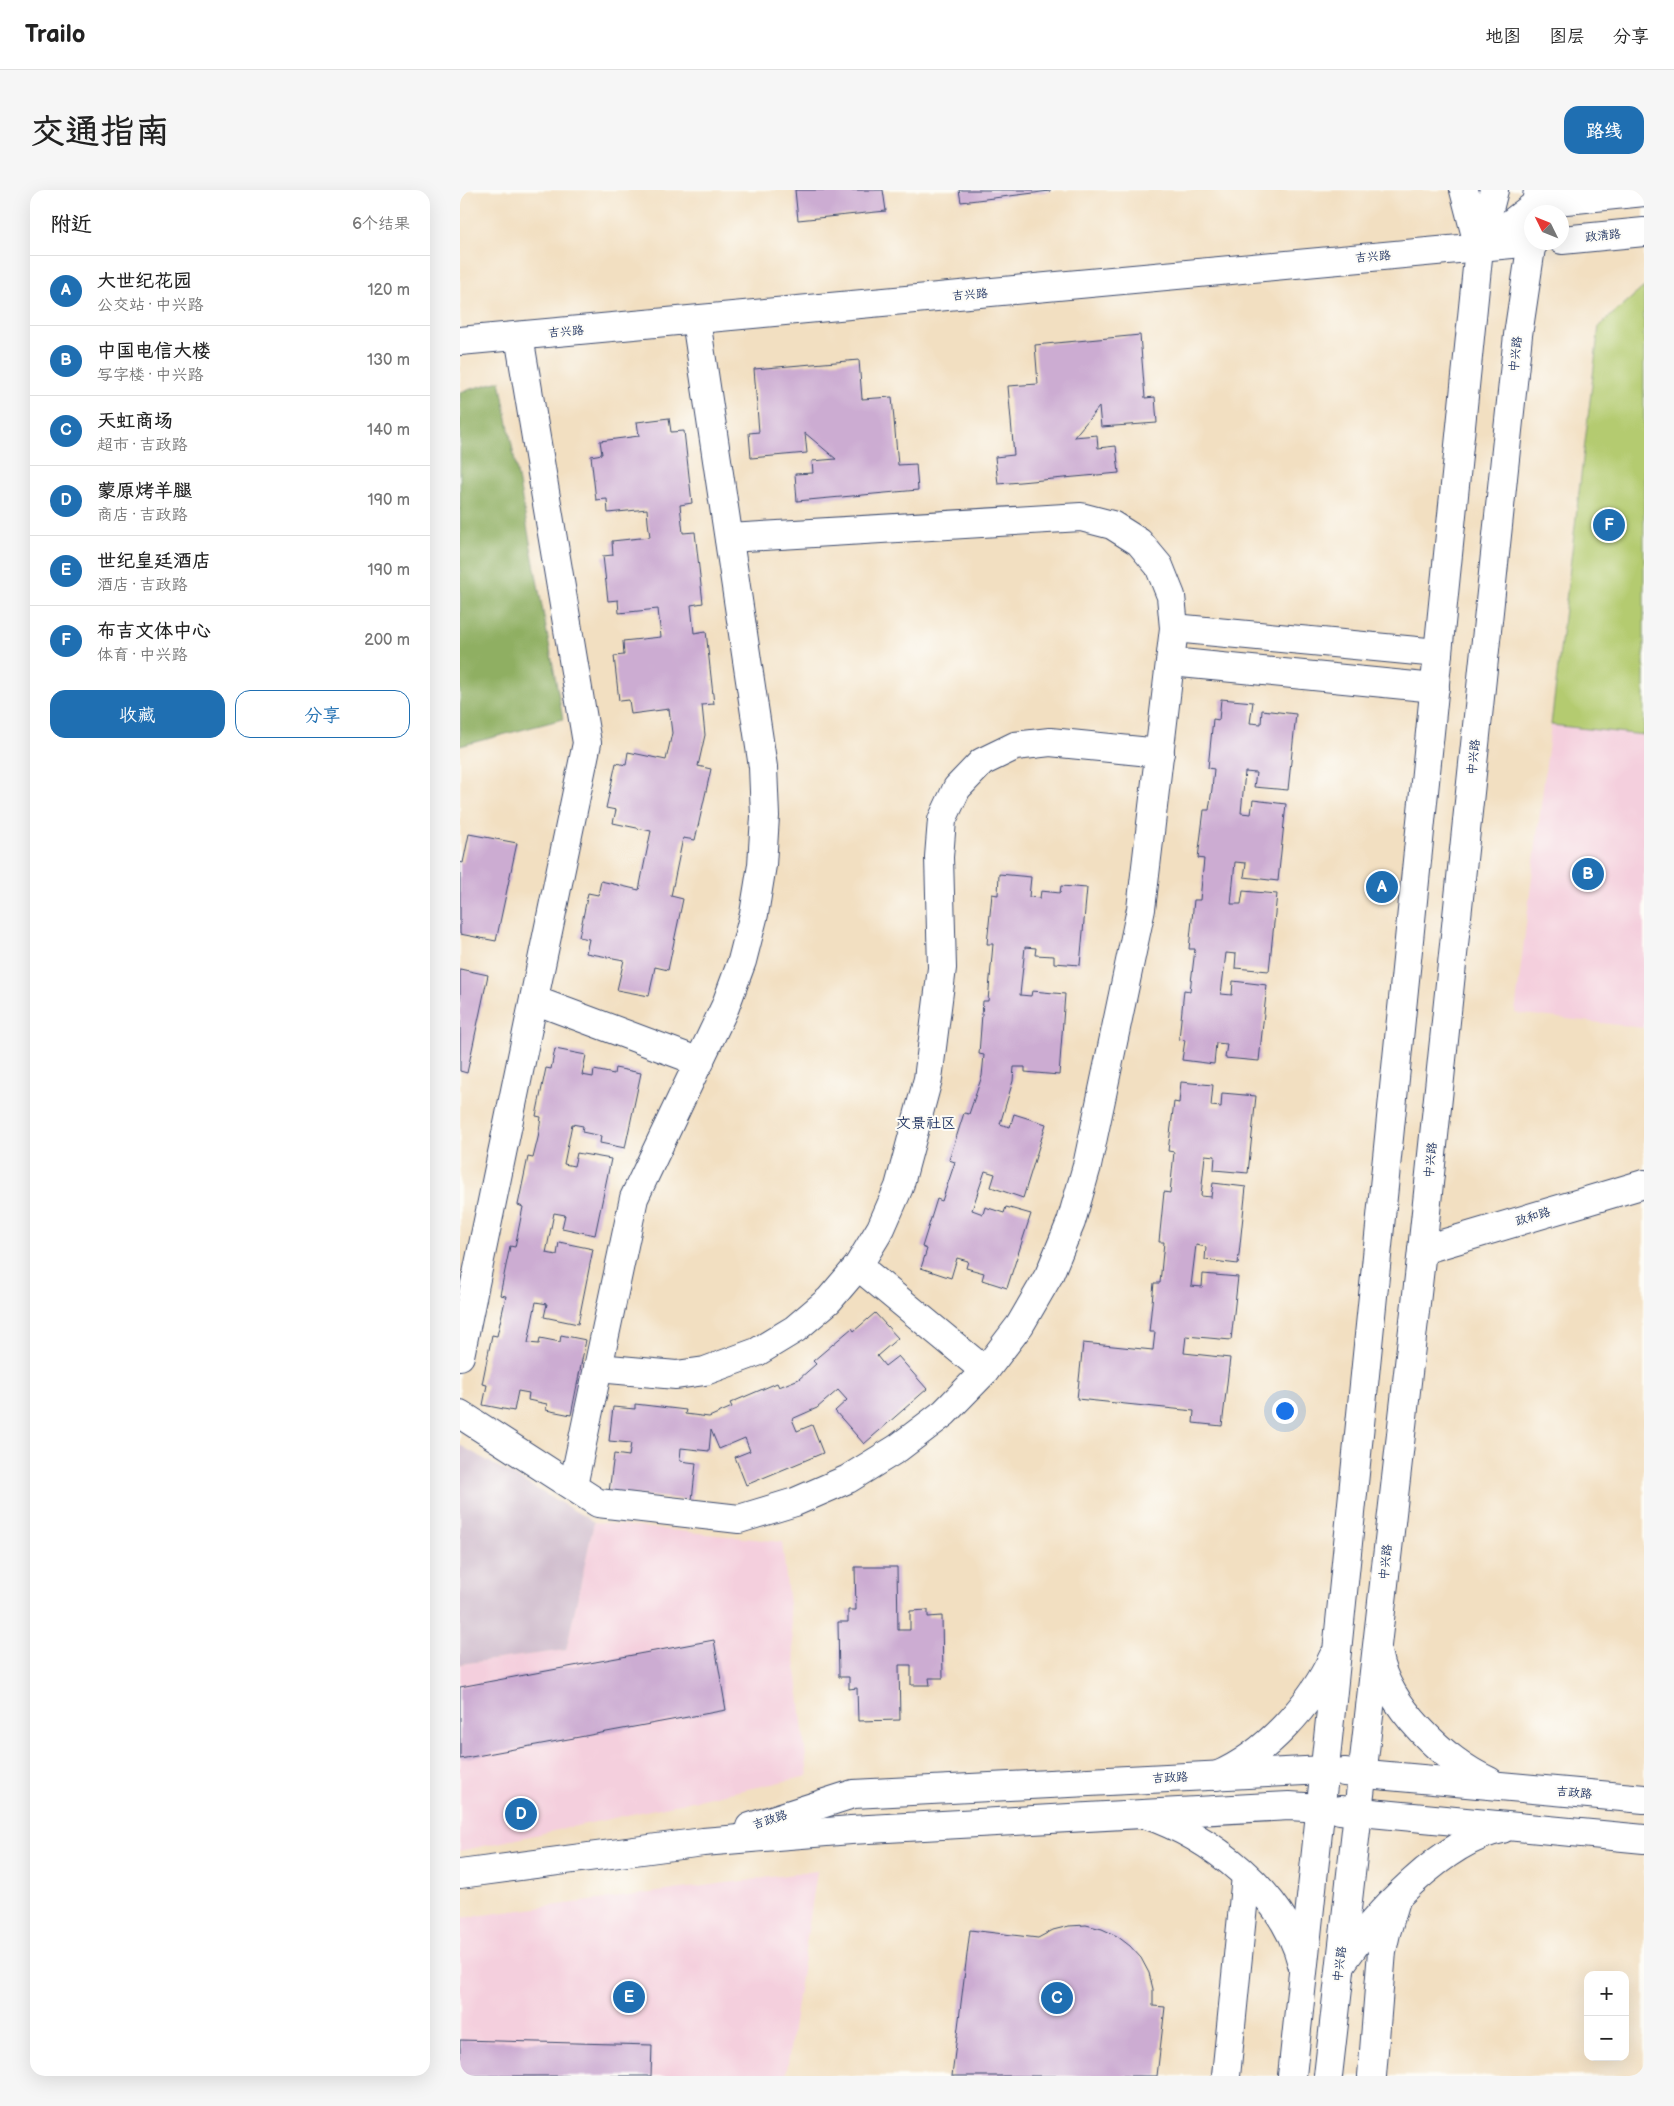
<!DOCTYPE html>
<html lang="zh">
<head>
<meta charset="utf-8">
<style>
  :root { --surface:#fff; --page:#f6f6f6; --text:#222; --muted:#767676; --line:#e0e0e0; --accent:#1f6fb2 }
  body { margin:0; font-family:"Balsamiq Sans","LXGW WenKai TC",sans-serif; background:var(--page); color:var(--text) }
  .controls { position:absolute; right:15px; bottom:15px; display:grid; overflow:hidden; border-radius:10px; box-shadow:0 5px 20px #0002 }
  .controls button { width:45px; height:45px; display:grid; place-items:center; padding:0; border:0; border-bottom:1px solid var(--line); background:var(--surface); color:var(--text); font:25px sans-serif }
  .compass { position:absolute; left:1064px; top:15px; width:45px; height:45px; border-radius:50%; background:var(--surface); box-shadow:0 5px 20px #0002; rotate:313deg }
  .you { position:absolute; left:824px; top:1220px; width:18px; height:18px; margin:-12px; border:4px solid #fff; border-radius:50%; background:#1a73e8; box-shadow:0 0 0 8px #1a73e833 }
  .badge { display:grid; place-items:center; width:32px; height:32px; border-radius:50%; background:var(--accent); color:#fff; font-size:16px; font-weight:700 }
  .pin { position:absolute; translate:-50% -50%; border:2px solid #fff; box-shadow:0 1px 5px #0006 }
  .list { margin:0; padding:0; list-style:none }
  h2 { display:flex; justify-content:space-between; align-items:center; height:65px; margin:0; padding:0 20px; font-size:21px }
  h2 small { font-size:16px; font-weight:400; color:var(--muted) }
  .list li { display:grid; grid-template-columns:32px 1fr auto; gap:15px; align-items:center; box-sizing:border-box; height:70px; padding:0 20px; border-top:1px solid var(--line) }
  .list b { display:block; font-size:19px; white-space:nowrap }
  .list p { margin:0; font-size:16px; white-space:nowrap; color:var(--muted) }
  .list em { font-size:16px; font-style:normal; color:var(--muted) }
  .actions { display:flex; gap:10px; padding:15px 20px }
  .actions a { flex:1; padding:11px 0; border:1px solid var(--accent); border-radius:15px; text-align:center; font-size:18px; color:var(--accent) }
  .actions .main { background:var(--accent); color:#fff }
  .map { position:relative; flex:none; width:1184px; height:1886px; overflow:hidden; border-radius:15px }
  header { display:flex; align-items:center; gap:30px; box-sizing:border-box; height:70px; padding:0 25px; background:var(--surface); border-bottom:1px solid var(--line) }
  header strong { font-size:24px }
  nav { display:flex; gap:28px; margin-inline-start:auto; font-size:18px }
  .intro { display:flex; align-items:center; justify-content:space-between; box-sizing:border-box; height:120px; padding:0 30px }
  h1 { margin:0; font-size:35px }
  .button { padding:12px 22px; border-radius:15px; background:var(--accent); color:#fff; font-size:18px; font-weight:700 }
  main { display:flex; gap:30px; padding:0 30px }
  aside { flex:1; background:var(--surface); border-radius:15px; box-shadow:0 5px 20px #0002 }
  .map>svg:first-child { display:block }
  .built { fill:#f4cfdd }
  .industrial { fill:#d0bdcd }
  .green { fill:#b4cb70; stroke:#687d67 }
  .forest { fill:#8faf62; stroke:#556f60 }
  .building { fill:#ccacd2 }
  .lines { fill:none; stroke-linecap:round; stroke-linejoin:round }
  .minor-casing { stroke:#3b496d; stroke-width:30 }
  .major-casing { stroke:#3b496d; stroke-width:30 }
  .minor { stroke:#fff; stroke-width:28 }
  .major { stroke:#fff; stroke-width:28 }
  .labels { text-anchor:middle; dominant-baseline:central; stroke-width:4; stroke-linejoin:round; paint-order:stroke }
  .street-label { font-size:12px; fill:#1b2f5e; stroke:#fdfcf7 }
  .quarter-label { font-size:15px; fill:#1b2f5e; stroke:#fdfcf7 }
</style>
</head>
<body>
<header>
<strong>Trailo</strong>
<nav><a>地图</a><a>图层</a><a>分享</a></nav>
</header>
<div class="intro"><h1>交通指南</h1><a class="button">路线</a></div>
<main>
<aside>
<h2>附近<small>6个结果</small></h2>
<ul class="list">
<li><span class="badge">A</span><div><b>大世纪花园</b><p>公交站 · 中兴路</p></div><em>120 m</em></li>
<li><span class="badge">B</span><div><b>中国电信大楼</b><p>写字楼 · 中兴路</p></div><em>130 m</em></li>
<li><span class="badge">C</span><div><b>天虹商场</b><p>超市 · 吉政路</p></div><em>140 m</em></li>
<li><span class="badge">D</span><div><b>蒙原烤羊腿</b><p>商店 · 吉政路</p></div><em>190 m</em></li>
<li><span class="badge">E</span><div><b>世纪皇廷酒店</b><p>酒店 · 吉政路</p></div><em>190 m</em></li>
<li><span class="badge">F</span><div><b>布吉文体中心</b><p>体育 · 中兴路</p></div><em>200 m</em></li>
</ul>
<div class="actions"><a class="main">收藏</a><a>分享</a></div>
</aside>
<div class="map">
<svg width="1184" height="1886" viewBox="0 0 1184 1886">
  <rect width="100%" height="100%" fill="#fdfcf7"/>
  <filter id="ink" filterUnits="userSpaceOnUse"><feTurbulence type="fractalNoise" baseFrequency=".02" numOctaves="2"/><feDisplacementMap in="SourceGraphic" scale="10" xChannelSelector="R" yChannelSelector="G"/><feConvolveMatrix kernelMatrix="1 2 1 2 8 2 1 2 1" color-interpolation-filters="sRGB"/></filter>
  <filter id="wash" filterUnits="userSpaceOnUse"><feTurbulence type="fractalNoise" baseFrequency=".0096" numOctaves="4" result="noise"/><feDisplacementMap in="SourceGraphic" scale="20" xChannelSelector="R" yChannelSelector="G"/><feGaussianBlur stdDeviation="1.12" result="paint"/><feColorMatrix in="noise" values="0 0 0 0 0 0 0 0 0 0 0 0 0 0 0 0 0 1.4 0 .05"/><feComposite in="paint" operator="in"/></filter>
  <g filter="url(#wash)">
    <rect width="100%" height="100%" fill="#f2dfc1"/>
    <!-- built -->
    <g class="built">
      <path d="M1091,535L1184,545V838L1055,823Z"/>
      <path d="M134,1332L322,1352L348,1586L0,1661V1474L106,1460Z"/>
      <path d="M357,1681L326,1886H0V1728Z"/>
    </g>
    <!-- industrial -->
    <path class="industrial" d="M0,1255L134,1332L106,1460L0,1474Z"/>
    <!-- green -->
    <path class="green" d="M1184,97V545L1091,535L1139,136Z"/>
    <!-- forest -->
    <path class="forest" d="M40,191L103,529L0,556V202Z"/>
    <g id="blocks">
      <!-- building -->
      <g class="building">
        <path d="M335,0H423L426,21L338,30Z"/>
        <path d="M499,0H590V1L501,12Z"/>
        <path d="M680,145L685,208L695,207L697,233L641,237L639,217L614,247L637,245L638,258L656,256L659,283L538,294L535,267L554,265L548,196L578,194L575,155Z"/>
        <path d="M399,170L402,209L432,207L438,275L456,274L458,300L337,311L335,284L353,283L352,271L376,269L345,243L347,263L291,268L289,243L299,242L294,179Z"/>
        <path d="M209,228L211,242L224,241L232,313L220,315L223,343L235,342L243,413L231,415L234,443L246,441L254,514L242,515L245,545L238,576L251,579L235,650L223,648L211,706L223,709L208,780L195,777L189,806L157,800L164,770L126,763L129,749L119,747L128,703L138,705L141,691L179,700L185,670L191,641L153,633L156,620L146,618L156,573L166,575L168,562L206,570L212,543L209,519L171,524L169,510L159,511L154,466L164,465L163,451L201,447L198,419L159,423L158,410L148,411L143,366L153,365L152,351L190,347L188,332L187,319L148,323L147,309L136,310L131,266L142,264L140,251L179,246L177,232Z"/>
        <path d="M761,509L793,512L790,533L801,534L802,520L836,524L828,600L794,597L796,583L785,582L781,623L791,624L793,610L826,614L818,691L784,687L786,673L775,672L771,714H781L783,701L817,704L809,781L775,778L776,764L766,763L761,804L772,805L773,791L807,795L799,871L765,868L767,854L756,853L754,874L722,870L725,850L719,849L724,800L730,801L735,759H729L734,710H740L744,669L738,668L744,620H749L752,599L754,579L748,578L753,529L759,530Z"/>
        <path d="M9,644L57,653L36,751L0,744V672L3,673Z"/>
        <path d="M539,684L571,687L569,707L580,708L581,701L600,703L601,696L627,698L620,775L594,773V766L575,765L576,758L565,757L560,805L571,806L572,801L605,804L599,885L565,882V877H554L553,891L540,934L550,937L554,924L586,934L563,1008L531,997L535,984L525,981L512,1020L523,1024L525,1017L544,1023L546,1017L571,1024L547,1098L522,1090L524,1083L506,1078L508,1071L497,1068L491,1088L461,1078L467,1059L462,1057L477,1009L482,1011L495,972L489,970L504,923L509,924L522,886L524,865L519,864L523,811H528L533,754H527L532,704L538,705Z"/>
        <path d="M0,779L28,785L7,883L0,881Z"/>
        <path d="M95,859L126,865L122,885L133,887L134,880L154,884L155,878L181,883L165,958L140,953L141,946L122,942L123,936L112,934L104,974L114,976L117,963L151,969L135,1045L102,1038L105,1025L94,1023L86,1063L97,1065L99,1052L133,1059L118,1134L84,1127L87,1114L76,1112L72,1132L68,1153L79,1154L80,1148L100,1152L101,1145L126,1150L111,1225L86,1220L87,1214L68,1210L69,1203L58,1201L54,1221L23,1215L27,1195L22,1194L32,1145L37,1146L46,1106L40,1105L50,1056L55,1057L63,1017L58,1015L68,967L73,968L78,948L81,927L76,926L86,878L91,879Z"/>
        <path d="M721,892L753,895L751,916L761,917L762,903L796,906L788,983L754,980L755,966L745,965L743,985L741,1006L751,1007L753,993L786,997L778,1074L745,1070L746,1057L736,1055L731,1096L742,1097L743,1084L778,1087L771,1150L726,1146L724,1163L770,1168L762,1236L733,1233L734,1221L617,1209L623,1153L693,1160L695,1142H689L694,1093H700L704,1052H699L704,1002L710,1003L714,962L708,961L714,912L719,913Z"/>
        <path d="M415,1123L438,1148L417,1166L425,1176L438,1166L467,1199L404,1254L375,1221L387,1210L378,1200L357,1218L332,1229L337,1241L352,1235L363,1263L286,1295L275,1267L290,1261L285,1248L259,1259L251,1240L249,1261L221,1258L220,1271L236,1273L232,1310L149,1302L154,1264L169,1266L171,1253L149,1251L153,1217L175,1219V1214L226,1220L225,1224L249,1227L272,1217L270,1213L317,1193L319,1197L339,1189L356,1174L353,1171L392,1138L394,1141Z"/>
        <path d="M395,1377H437L438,1440H450V1421L468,1420V1427L482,1426L483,1488H469L470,1495H451V1475H439L440,1530L398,1531L397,1498L389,1499V1487H379L378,1432H388V1420H396Z"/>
        <path d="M254,1450L266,1520L0,1569V1497Z"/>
        <path d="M626,1735L642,1739L657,1746L670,1756L681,1768L689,1783L693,1799V1816L705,1817L697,1886H492L510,1740L578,1748L593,1740L609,1736Z"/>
        <path d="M0,1850L192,1855L191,1886H0Z"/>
      </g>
    </g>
  </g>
  <g filter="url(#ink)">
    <use href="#blocks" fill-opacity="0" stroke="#3b496d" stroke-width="1"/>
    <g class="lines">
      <!-- minor casing -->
      <g class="minor-casing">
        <g id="minor">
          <path d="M1102,50L1184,42"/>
          <path d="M1019,58L1077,13L1184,2"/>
          <path d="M0,151L1075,52"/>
          <path d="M714,438L978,463"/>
          <path d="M711,472L975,498"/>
          <path d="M74,810L240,872"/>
          <path d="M962,1060L1184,994"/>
          <path d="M398,1076L525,1181"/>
          <path d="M0,1166L127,553L59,146"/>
          <path d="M138,1178L216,1185L245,1181L297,1162L335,1139L369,1110L398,1076L421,1038L439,997L468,889L482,778L479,667L482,630L497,598L522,572L555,556L590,552L700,563"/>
          <path d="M0,1224L138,1313L279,1329L335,1312L388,1289L438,1258L484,1223L525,1181L560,1135L589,1085L611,1032L627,976L681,719L714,438L711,406L699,376L679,352L652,335L621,327L269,348"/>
          <path d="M113,1296L174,1008L265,817L282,771L294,724L302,675L305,626L303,577L236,130"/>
          <path d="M290,1637L393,1604L865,1580"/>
          <path d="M0,1684L243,1652L391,1640L829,1616L861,1618"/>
        </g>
      </g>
      <!-- major casing -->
      <g class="major-casing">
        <g id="major">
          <path d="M1004,0L1018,54"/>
          <path d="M1075,22L1078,0"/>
          <path d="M918,1466C927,1515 985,1572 1029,1591"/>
          <path d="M884,1582L1184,1609"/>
          <path d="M756,1586C804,1566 852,1514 873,1467"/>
          <path d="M880,1620L1184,1649"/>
          <path d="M684,1624C750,1646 825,1704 842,1774"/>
          <path d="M882,1773C914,1725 984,1650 1042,1639"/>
          <path d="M766,1886L786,1686"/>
          <path d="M832,1886L872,1511L1019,58L1034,0"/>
          <path d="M868,1886L962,1060L1058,145L1072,51"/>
          <path d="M912,1886L922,1761L926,1743L936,1710"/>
        </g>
      </g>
      <!-- minor -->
      <use href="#minor" class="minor"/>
      <!-- major -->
      <use href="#major" class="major"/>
    </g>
  </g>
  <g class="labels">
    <!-- street labels -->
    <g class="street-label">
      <text transform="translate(1143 46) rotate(-6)">政清路</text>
      <text transform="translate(913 67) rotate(-5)">吉兴路</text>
      <text transform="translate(510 105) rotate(-5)">吉兴路</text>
      <text transform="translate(106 142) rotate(-5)">吉兴路</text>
      <text transform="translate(1056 164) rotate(-84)">中兴路</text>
      <text transform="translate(1014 567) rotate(-84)">中兴路</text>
      <text transform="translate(971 970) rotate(-84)">中兴路</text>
      <text transform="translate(1073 1027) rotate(-17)">政和路</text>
      <text transform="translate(926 1372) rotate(-84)">中兴路</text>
      <text transform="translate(710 1588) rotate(-3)">吉政路</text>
      <text transform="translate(1114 1603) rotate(5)">吉政路</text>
      <text transform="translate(310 1630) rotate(-18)">吉政路</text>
      <text transform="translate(880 1774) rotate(-83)">中兴路</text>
    </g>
    <!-- quarter labels -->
    <g class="quarter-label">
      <text x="466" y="933">文景社区</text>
    </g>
  </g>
</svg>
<div class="controls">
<button>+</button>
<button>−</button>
</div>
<svg class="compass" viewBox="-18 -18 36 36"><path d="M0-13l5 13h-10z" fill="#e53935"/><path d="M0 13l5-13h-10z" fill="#767676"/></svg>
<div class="you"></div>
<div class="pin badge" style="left:922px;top:697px">A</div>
<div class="pin badge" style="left:1128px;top:684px">B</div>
<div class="pin badge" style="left:597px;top:1808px">C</div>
<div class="pin badge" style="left:61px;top:1624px">D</div>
<div class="pin badge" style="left:169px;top:1807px">E</div>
<div class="pin badge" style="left:1149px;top:335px">F</div>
</div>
</main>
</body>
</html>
